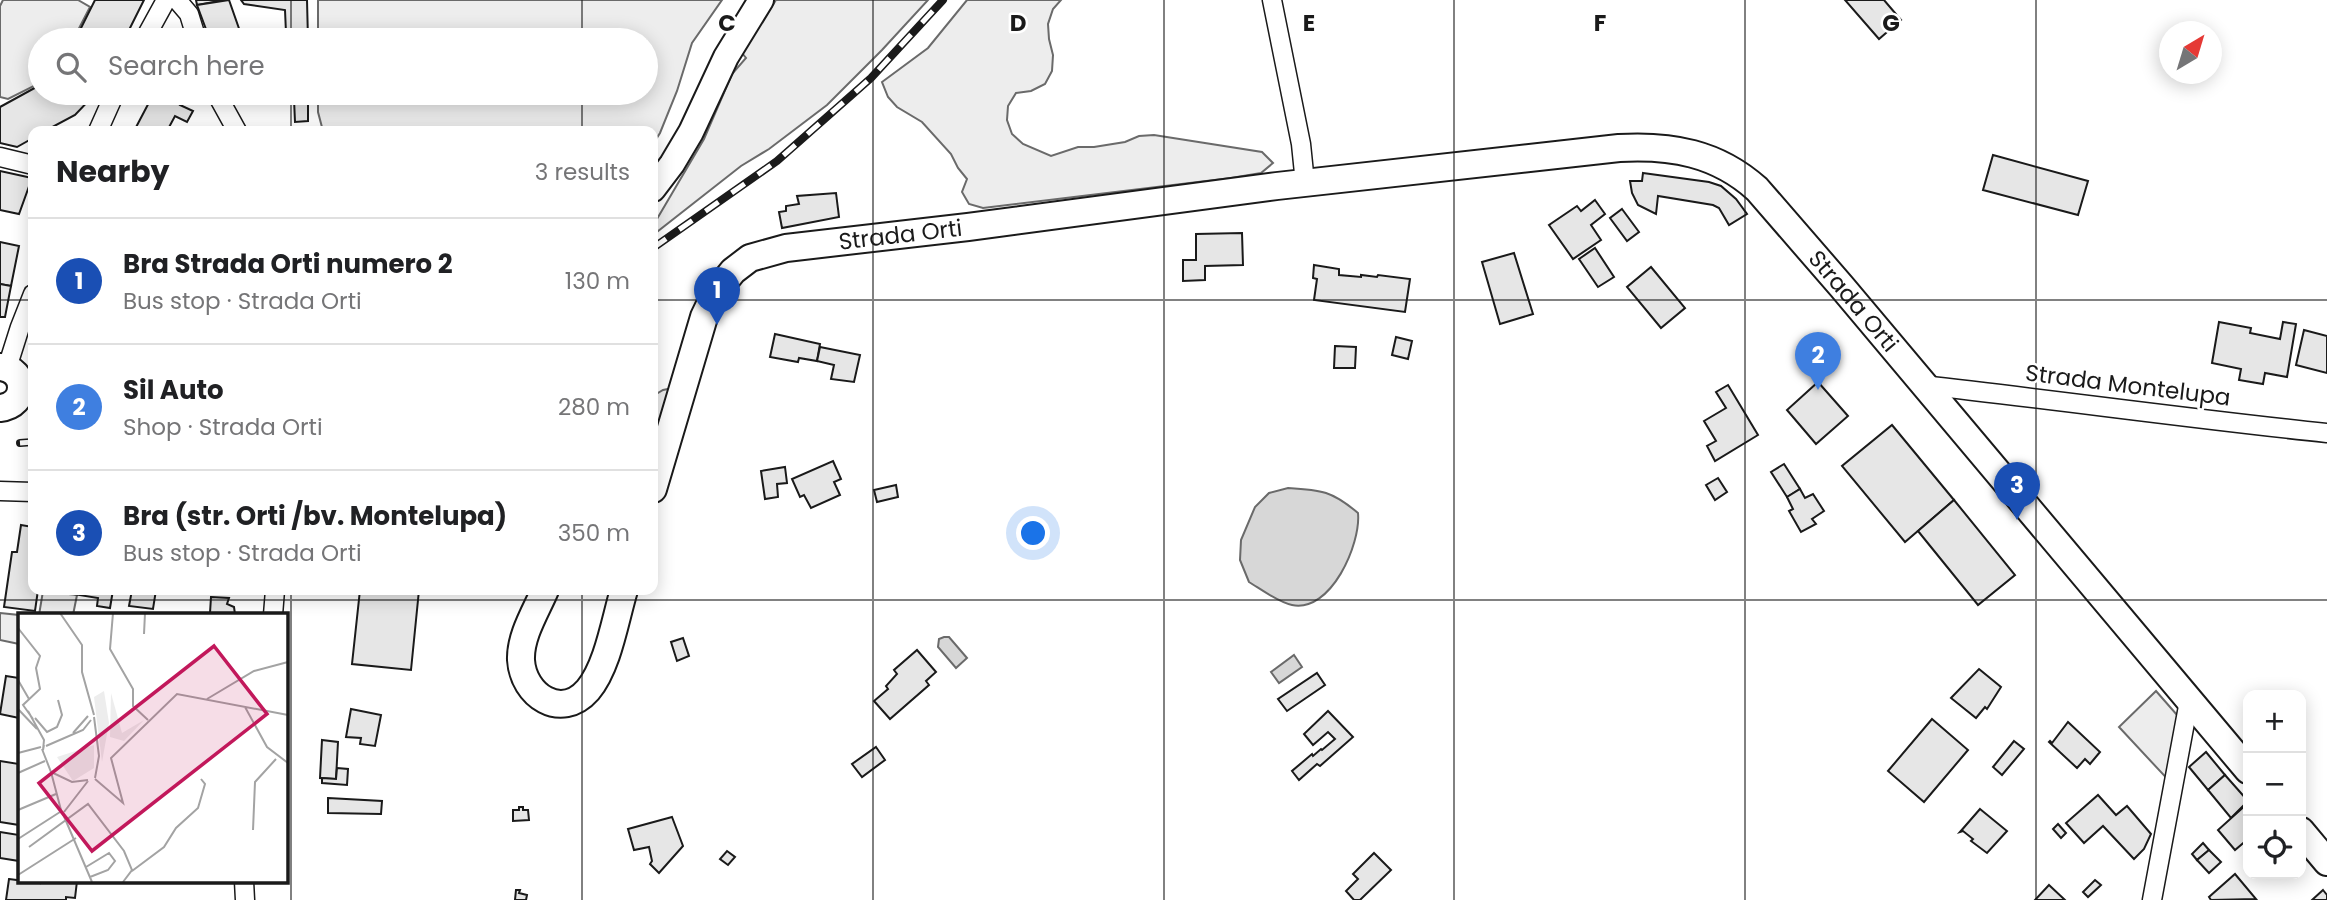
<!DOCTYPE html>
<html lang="en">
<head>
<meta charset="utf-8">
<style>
  :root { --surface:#fff; --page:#f2f2f2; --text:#202124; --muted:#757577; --line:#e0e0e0; --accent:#0b8043 }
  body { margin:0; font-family:Poppins,sans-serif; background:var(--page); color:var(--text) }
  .controls { position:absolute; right:21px; bottom:21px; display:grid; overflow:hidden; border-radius:14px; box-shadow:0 4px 18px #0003 }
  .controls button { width:63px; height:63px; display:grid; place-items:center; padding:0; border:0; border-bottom:2px solid var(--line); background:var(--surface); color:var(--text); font:35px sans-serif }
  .compass { position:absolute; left:2159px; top:21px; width:63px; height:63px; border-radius:50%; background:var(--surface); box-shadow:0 4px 18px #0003; rotate:38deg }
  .you { position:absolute; left:1034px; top:534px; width:24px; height:24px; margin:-18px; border:5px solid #fff; border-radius:50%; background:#1a73e8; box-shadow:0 0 0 10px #1a73e833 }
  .badge { display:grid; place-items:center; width:46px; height:46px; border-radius:50%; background:var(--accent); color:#fff; font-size:23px; font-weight:700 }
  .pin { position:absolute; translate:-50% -58px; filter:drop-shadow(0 2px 4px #0008) }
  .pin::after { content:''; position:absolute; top:37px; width:24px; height:21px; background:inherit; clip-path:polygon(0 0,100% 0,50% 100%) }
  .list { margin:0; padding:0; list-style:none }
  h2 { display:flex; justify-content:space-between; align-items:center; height:91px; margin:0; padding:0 28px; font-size:30px }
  h2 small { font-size:23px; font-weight:400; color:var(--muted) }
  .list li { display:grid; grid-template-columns:46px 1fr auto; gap:21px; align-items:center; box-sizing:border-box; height:126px; padding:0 28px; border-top:2px solid var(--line) }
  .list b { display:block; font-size:26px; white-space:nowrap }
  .list p { margin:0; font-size:23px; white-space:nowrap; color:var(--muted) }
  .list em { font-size:23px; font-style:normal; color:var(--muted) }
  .icon { flex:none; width:38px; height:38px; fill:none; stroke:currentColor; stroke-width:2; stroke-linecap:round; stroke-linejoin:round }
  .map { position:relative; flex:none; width:2327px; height:900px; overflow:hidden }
  .search { position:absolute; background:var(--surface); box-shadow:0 4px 18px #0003; left:28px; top:28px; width:630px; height:77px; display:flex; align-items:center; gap:18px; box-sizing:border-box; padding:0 24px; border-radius:38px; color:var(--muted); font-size:26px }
  .panel { position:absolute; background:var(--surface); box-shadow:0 4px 18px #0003; left:28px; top:126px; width:630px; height:469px; border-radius:14px }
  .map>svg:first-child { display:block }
  .built { fill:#ededed; stroke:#6a6a6a; stroke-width:2 }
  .water { fill:#d7d7d7; stroke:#6a6a6a; stroke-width:2 }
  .building { fill:#e6e6e6; stroke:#1a1a1a; stroke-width:2 }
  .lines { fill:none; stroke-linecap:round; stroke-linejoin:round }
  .minor-casing { stroke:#1a1a1a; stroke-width:21 }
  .secondary-casing { stroke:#1a1a1a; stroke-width:28 }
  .primary-casing { stroke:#1a1a1a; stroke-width:30 }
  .minor { stroke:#fff; stroke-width:18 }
  .secondary { stroke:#fff; stroke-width:24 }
  .primary { stroke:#fff; stroke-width:26 }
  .rail-casing { stroke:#1a1a1a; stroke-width:8 }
  .rail { stroke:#fff; stroke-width:5; stroke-dasharray:16; stroke-linecap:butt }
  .grid { fill:none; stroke:#1a1a1a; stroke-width:2; stroke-opacity:0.55 }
  .labels { text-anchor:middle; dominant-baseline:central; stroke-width:5; stroke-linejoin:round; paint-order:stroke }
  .street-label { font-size:23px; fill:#1a1a1a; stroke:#fff }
  .inset-road { fill:none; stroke:#a3a3a3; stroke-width:2 }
  .view { fill:#c2185b; fill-opacity:0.15; stroke:#c2185b; stroke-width:3.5 }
  .inset-edge { fill:none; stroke:#1a1a1a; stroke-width:3.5 }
  .grid-label { font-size:23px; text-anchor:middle; font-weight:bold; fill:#1a1a1a; stroke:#fff; stroke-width:5; stroke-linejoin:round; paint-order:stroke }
</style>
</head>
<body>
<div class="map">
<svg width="2327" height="900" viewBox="0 0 2327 900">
  <rect width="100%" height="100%" fill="#fff"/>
  <!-- built -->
  <g class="built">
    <path d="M3,0H78L90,7L73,40H40V83L8,99L0,97V6Z"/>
    <path d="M318,0H722L692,43L677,91L660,133L653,144V131H323L318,112V93H646V40H318Z"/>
    <path d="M776,0H928L882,50L827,105L769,149L741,166L653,235L654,224L704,139L732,74L746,58L742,53Z"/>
    <path d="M967,0H1061L1053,9L1048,24L1049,39L1053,55L1052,71L1045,84L1031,91L1016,93L1008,106L1007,120L1012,134L1023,144L1051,156L1078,147H1094L1125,142L1139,136L1154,135L1262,152L1273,163L1261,173L1231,178L983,208L969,204L962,192L967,179L958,168L951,154L922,122L897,107L888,97L882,82L928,48Z"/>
    <path d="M682,386L653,489V396L663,390Z"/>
    <path d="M43,591L77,595L73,615H39Z"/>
    <path d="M0,613L19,615V644L0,640Z"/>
    <path d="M2156,691L2185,724L2173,785L2119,727Z"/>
  </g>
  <!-- water -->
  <g class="water">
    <path d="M1288,488C1322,490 1332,491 1358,513C1361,544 1331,613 1292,605C1278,602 1262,590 1249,582L1240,560L1241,540L1255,507L1269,493Z"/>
    <path d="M944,637H949L967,658L956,668L938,647L939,639Z"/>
    <path d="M1294,655L1302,667L1279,683L1271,672Z"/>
  </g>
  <!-- building -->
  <g class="building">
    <path d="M95,0H144L124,40H75Z"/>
    <path d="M196,0H225L197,5Z"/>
    <path d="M229,0L243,40H210L197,5Z"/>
    <path d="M241,0H307L308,40H250L249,35L286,33L285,10L244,4Z"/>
    <path d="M1845,0H1884L1901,20L1879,39Z"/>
    <path d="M40,85V93H96L75,115L45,131H33V138L17,147L0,143V107Z"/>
    <path d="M154,93H186L180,105L193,111L187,122L175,116L167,131H134Z"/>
    <path d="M283,93H308V121L295,122L294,99L284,100Z"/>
    <path d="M1993,155L2088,181L2078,215L1983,190Z"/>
    <path d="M0,171L32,178L19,214L0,210Z"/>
    <path d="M1643,173L1709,182L1721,186L1736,199L1747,214L1729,225L1719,208L1713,205L1658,196L1656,214L1638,205L1632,193L1630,181H1642Z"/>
    <path d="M836,193L839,217L782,228L779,212L786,211V206L799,204L797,196Z"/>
    <path d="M1595,200L1605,214L1591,225L1601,240L1573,259L1549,225L1577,206L1581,211Z"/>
    <path d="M1622,209L1639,232L1627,241L1610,218Z"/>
    <path d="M1242,233L1243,265L1205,266V280L1183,281V260H1196V234Z"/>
    <path d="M0,242L19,246L11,286L0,284Z"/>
    <path d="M1595,248L1614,277L1598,287L1579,259Z"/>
    <path d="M1514,253L1533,314L1500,324L1482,262Z"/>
    <path d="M1314,265L1339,269V275L1361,277V275L1377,277L1378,275L1410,279L1405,312L1314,300L1317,279L1313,278Z"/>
    <path d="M1651,267L1685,308L1661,328L1627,287Z"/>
    <path d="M0,284L11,286L5,317H0Z"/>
    <path d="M2219,322L2251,328L2250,333L2280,339L2283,322L2296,324L2287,377L2265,373L2263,384L2239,380L2241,369L2212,363Z"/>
    <path d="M2304,330L2327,336V373L2296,365Z"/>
    <path d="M775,334L820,344L817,361L799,358L798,362L770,357Z"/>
    <path d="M1396,337L1412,341L1408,359L1392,355Z"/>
    <path d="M1335,346L1356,347L1355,368H1334Z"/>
    <path d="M820,347L860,355L854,382L831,379L834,365L817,361Z"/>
    <path d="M1818,382L1848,416L1816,444L1787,410Z"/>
    <path d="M1728,385L1758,435L1715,461L1707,446L1716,441L1704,421L1726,408L1716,392Z"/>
    <path d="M1892,425L1954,500L1905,542L1842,466Z"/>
    <path d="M833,461L841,479L834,482L840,495L811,508L804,495L800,497L792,479Z"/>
    <path d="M1784,464L1800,489L1787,497L1771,472Z"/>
    <path d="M785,467L787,483L777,484L778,497L765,499L761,471Z"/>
    <path d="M1718,478L1727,492L1715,500L1706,485Z"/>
    <path d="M896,485L898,497L877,502L874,490Z"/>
    <path d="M1800,489L1805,498L1813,494L1824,511L1812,519L1816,524L1801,532L1789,511L1793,509L1787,497Z"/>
    <path d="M1954,500L2015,575L1978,605L1918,531Z"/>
    <path d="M21,525L33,527V590H38L35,611L4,607L12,552H17Z"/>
    <path d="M61,590H113L110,608L97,606L98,598L61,592Z"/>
    <path d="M132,590H156L153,609L129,606Z"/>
    <path d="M360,590H419L411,670L352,664Z"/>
    <path d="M211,597L229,598L227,604L234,607L235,614L210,613Z"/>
    <path d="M683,638L689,656L677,661L671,642Z"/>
    <path d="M917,650L936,672L926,681L929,685L890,719L874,701L888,689L886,686L897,674L894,670Z"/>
    <path d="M1979,669L2001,687L1987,709L1985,707L1976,718L1951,698Z"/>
    <path d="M1317,673L1325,685L1287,711L1278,699Z"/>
    <path d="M6,676L19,678V718L0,714Z"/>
    <path d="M351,709L381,715L375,746L360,744L361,738L346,737Z"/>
    <path d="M1328,711L1353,737L1320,766L1317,764L1299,780L1292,771L1312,754L1313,756L1321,749L1322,750L1335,739L1328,732L1313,745L1304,734Z"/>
    <path d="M1932,719L1968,750L1924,802L1888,771Z"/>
    <path d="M2068,722L2100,752L2090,764L2085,759L2077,768L2049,742L2050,741L2052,743Z"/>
    <path d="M322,740L338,742L336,779L320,778Z"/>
    <path d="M2014,741L2024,749L2002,775L1993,767Z"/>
    <path d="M876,747L885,760L862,777L852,764Z"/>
    <path d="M2206,752L2225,775L2208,790L2189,767Z"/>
    <path d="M0,761L19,764V825L0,822Z"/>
    <path d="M337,768L348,769L347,785L322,783V778L336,779Z"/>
    <path d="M2225,775L2248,801L2231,818L2208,790Z"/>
    <path d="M2098,795L2116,815L2127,806L2151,834L2144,849L2134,859L2103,826L2084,843L2066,823Z"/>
    <path d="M328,798L382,801L381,814L328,813Z"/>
    <path d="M2248,803V839L2235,850L2218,830Z"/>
    <path d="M519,807H523V810H528L529,820L513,821V810H519Z"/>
    <path d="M1980,809L2007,831L1987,853L1971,841L1973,839L1963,831L1960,832Z"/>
    <path d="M672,817L683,846L659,873L650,864L652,861L649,847L634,850L628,829Z"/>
    <path d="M2058,824L2066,833L2061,838L2053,829Z"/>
    <path d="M0,832L19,835V861L0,858Z"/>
    <path d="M2203,843L2209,850L2197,860L2192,854Z"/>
    <path d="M2209,850L2221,862L2209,873L2197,860Z"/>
    <path d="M727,851L735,857L728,865L720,859Z"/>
    <path d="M1374,853L1391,870L1360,900H1354L1346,891L1358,879L1353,874Z"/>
    <path d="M2235,874L2256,899L2211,900L2209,897Z"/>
    <path d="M9,879L40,883V881H77L75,898L66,897V900H6Z"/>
    <path d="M2095,880L2101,885L2088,897L2083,892Z"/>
    <path d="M2049,885L2065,900H2035Z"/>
    <path d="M516,890H520L519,893L527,895L526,900H515Z"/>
    <path d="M2323,890L2327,895V900H2312Z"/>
  </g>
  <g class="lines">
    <!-- minor casing -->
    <g class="minor-casing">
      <g id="minor">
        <path d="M177,0L189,14L197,40"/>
        <path d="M1272,0L1301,144L1305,183"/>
        <path d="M144,40L166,0"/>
        <path d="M216,93L237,131"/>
        <path d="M98,131L115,93"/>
        <path d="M0,157L33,165"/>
        <path d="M7,368L20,327L33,294"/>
        <path d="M1922,385C2057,400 2192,419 2327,433"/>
        <path d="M0,491L33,492"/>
        <path d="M273,615L275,590"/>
        <path d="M244,881L245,900"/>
        <path d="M2152,900L2189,701"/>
      </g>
    </g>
    <!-- secondary casing -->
    <g class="secondary-casing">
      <path id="secondary" d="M653,189L672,164L691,132L726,57L761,0"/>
    </g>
    <!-- primary casing -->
    <g class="primary-casing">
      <g id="primary">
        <path d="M0,367C28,370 28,405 0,408"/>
        <path id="s1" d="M653,489L704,317L716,292L733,271L750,258L786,248L968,227L1277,186L1619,148C1671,145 1717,153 1757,189L1842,287L2248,770"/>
        <path d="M545,590C536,611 520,636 521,660C523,695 561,721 588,690C608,666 615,620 624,590"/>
        <path d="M2301,831L2327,862"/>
      </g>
    </g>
    <!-- minor -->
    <use href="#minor" class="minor"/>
    <!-- secondary -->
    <use href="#secondary" class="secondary"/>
    <!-- primary -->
    <use href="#primary" class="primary"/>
    <!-- rail casing -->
    <g class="rail-casing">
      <g id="rail">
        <path d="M653,248L777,161L871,78L943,0"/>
        <path d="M20,443L33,442"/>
      </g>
    </g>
    <!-- rail -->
    <use href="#rail" class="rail"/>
  </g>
  <!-- grid -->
  <path class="grid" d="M291,0V40M582,0V40M873,0V900M1164,0V900M1454,0V900M1745,0V900M2036,0V900M291,93V131M582,93V131M0,300H33M653,300H2327M291,590V900M582,590V900M0,600H2327"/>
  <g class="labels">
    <!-- street labels -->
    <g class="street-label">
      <text stroke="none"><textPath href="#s1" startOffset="408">Strada Orti</textPath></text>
      <text stroke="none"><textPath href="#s1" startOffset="1428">Strada Orti</textPath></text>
      <text transform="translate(2128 385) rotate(7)">Strada Montelupa</text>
    </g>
  </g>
  <!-- overview -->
  <g transform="translate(18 613)">
    <rect width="270" height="270" fill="#fff"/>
    <path d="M86,78L91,110L84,149L76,84ZM93,80L104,120L126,107L106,128L92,124ZM76,132V155L55,168L39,144Z" fill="#ededed"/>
    <path class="inset-road" d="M42,0L64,32V59L76,102M95,0L92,36L115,76V93L130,107M0,15L22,43L18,55L22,76L5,92L15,106M126,21L127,0M0,67L11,86M189,86L236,58L270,49M227,94L249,134L270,150M0,96L19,116M10,98L26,127L25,137L26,132M76,104L81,143L77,165M17,105L29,119L39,114L44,102L40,87M55,120L70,103M28,133L65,117L73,107M24,136L33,159L54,169L70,167M0,140L23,134M33,159L43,197M0,160L27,148M77,166L105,190L93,145L159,81L270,102M0,197L38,181M46,199L70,168M45,201L74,269M235,217L237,169L258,146M0,226L42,199M11,234L70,191L106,238L114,257L105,269M68,254L91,240L97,248L90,257L72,264M114,258L146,234L158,215L180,195L187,171L183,166M0,262L58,225"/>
    <path class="view" d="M196,33L249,101L74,238L21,170Z"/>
    <rect width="270" height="270" class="inset-edge"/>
  </g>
  <g class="grid-label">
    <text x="727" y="31">C</text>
    <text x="1018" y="31">D</text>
    <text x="1309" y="31">E</text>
    <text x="1600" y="31">F</text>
    <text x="1891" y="31">G</text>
  </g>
</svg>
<div class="controls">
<button>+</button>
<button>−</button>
<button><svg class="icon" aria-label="locate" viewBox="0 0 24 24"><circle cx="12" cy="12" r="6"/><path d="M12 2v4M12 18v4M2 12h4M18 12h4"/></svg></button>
</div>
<svg class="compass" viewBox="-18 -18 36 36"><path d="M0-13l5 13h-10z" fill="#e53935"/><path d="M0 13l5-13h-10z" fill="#757577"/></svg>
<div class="you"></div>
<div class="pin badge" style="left:717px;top:325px;background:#1a4fb4">1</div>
<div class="pin badge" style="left:1818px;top:390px;background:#3f7fe0">2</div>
<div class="pin badge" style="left:2017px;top:520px;background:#1a4fb4">3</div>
<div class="search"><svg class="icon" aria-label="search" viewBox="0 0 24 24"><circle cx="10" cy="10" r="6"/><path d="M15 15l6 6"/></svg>Search here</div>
<section class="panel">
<h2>Nearby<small>3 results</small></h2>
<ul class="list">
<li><span class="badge" style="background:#1a4fb4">1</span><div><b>Bra Strada Orti numero 2</b><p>Bus stop · Strada Orti</p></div><em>130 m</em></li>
<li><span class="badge" style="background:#3f7fe0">2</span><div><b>Sil Auto</b><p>Shop · Strada Orti</p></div><em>280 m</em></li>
<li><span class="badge" style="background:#1a4fb4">3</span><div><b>Bra (str. Orti /bv. Montelupa)</b><p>Bus stop · Strada Orti</p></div><em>350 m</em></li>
</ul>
</section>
</div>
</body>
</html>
